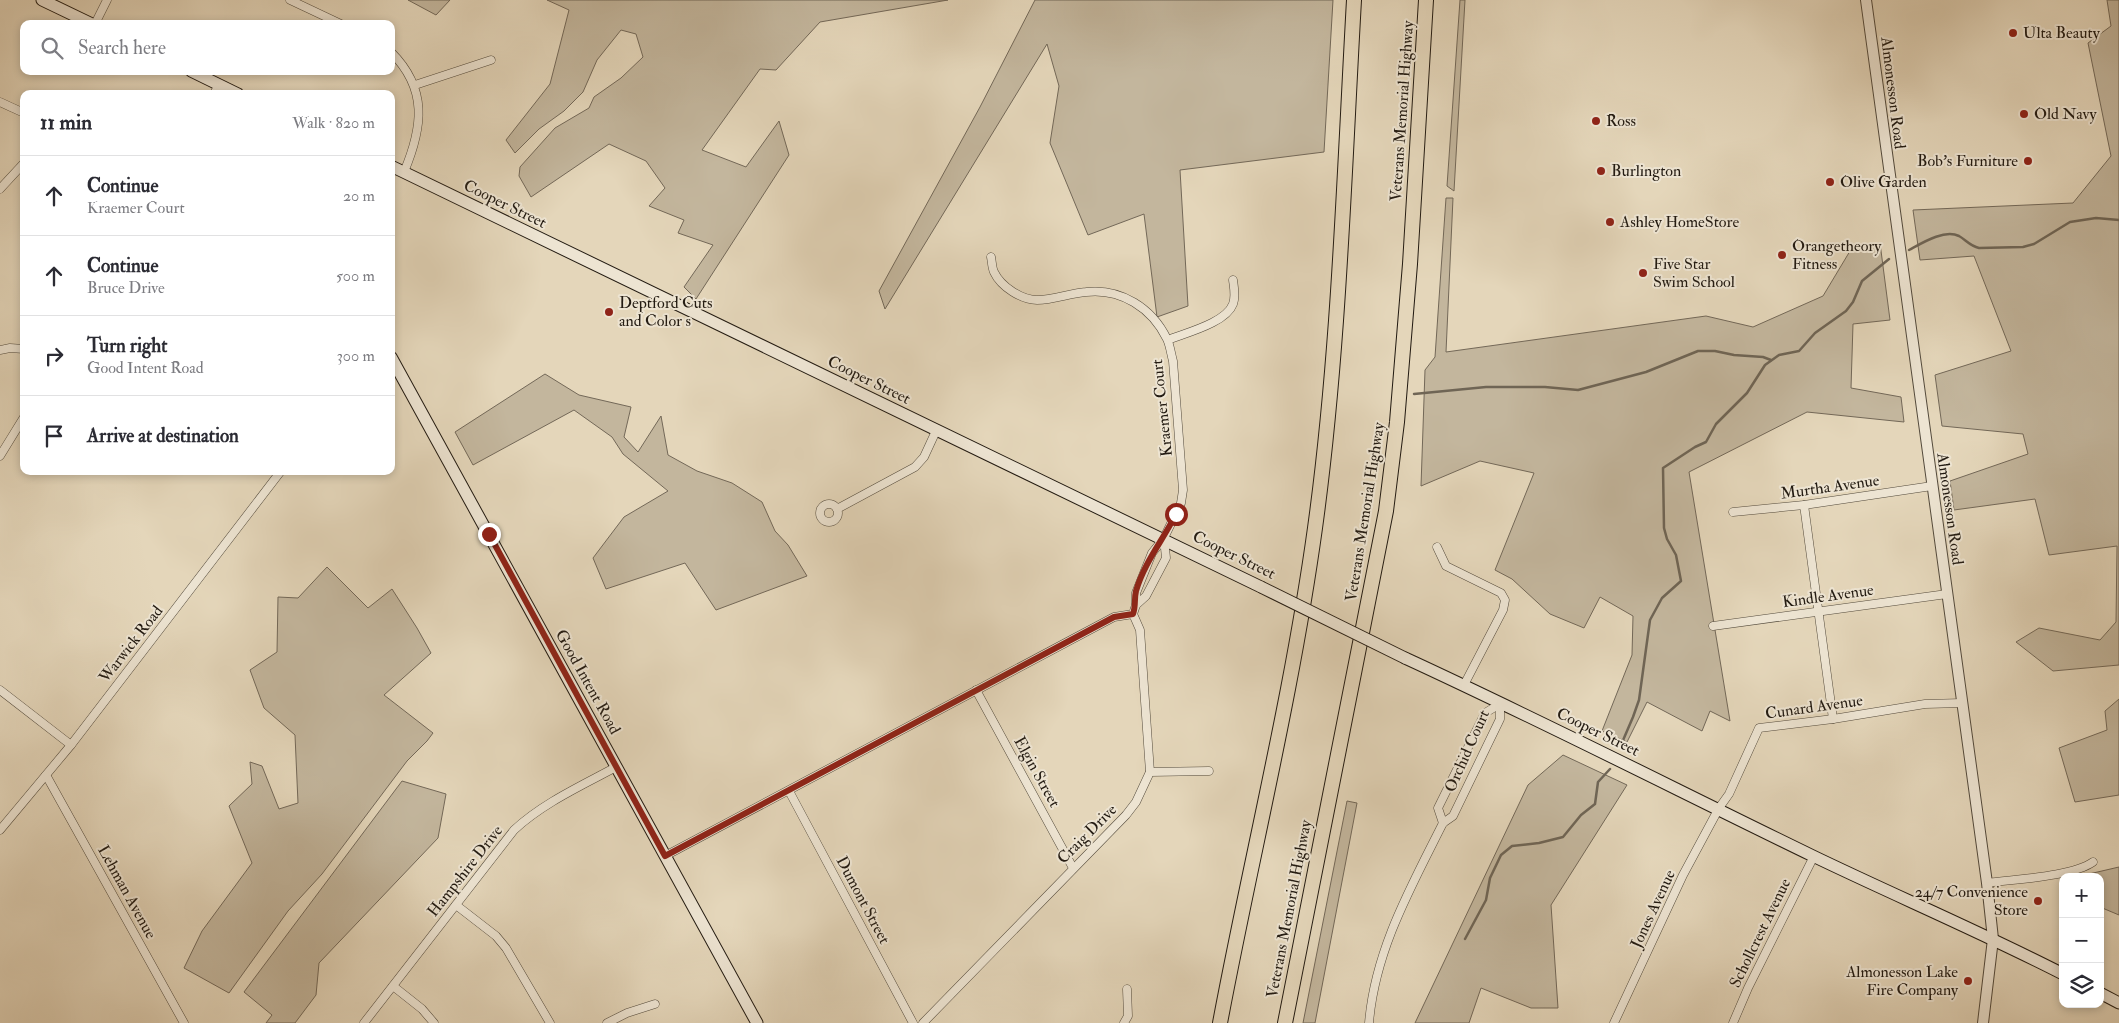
<!DOCTYPE html>
<html lang="en">
<head>
<meta charset="utf-8">
<style>
  :root { --surface:#fff; --page:#f7f7f7; --text:#2b2b33; --muted:#7c7c81; --line:#e1e1e2 }
  body { margin:0; font-family:"IM FELL Double Pica",serif; background:var(--page); color:var(--text) }
  .controls { position:absolute; right:15px; bottom:15px; display:grid; overflow:hidden; border-radius:10px; box-shadow:0 2px 8px #0003 }
  .controls button { width:45px; height:45px; display:grid; place-items:center; padding:0; border:0; border-bottom:1px solid var(--line); background:var(--surface); color:var(--text); font:25px sans-serif }
  .stop { position:absolute; width:15px; height:15px; margin:-11px; border:4px solid #8f2418; border-radius:50%; background:#fff }
  .stop.end { background:#8f2418; border-color:#fff; box-shadow:0 1px 5px #0008 }
  .list { margin:0; padding:0; list-style:none }
  h2 { display:flex; justify-content:space-between; align-items:center; height:65px; margin:0; padding:0 20px; font-size:21px }
  h2 small { font-size:16px; font-weight:400; color:var(--muted) }
  .list li { display:grid; grid-template-columns:32px 1fr auto; gap:15px; align-items:center; box-sizing:border-box; height:80px; padding:0 20px; border-top:1px solid var(--line) }
  .list b { display:block; font-size:19px; white-space:nowrap }
  .list p { margin:0; font-size:16px; white-space:nowrap; color:var(--muted) }
  .list em { font-size:16px; font-style:normal; color:var(--muted) }
  .icon { flex:none; width:28px; height:28px; fill:none; stroke:currentColor; stroke-width:2; stroke-linecap:round; stroke-linejoin:round }
  .map { position:relative; flex:none; width:2119px; height:1023px; overflow:hidden }
  .search { position:absolute; background:var(--surface); box-shadow:0 2px 8px #0003; left:20px; top:20px; width:375px; height:55px; display:flex; align-items:center; gap:12px; box-sizing:border-box; padding:0 18px; border-radius:10px; color:var(--muted); font-size:19px }
  .panel { position:absolute; background:var(--surface); box-shadow:0 2px 8px #0003; left:20px; top:90px; width:375px; height:385px; border-radius:10px }
  .map>svg:first-child { display:block }
  .green { fill:#c3b69d; stroke:#736858 }
  .lines { fill:none; stroke-linecap:round; stroke-linejoin:round }
  .stream { stroke:#6f6555; stroke-width:2.5 }
  .minor-casing { stroke:#534a3c; stroke-width:9 }
  .tertiary-casing { stroke:#534a3c; stroke-width:12 }
  .secondary-casing { stroke:#231b12; stroke-width:13 }
  .motorway-casing { stroke:#231b12; stroke-width:16 }
  .minor { stroke:#ede4d2; stroke-width:8 }
  .tertiary { stroke:#ede4d2; stroke-width:10 }
  .secondary { stroke:#ede4d2; stroke-width:11 }
  .motorway { stroke:#e4d6ba; stroke-width:14 }
  .secondary-bridge-casing { stroke:#231b12; stroke-width:13; stroke-linecap:butt }
  .secondary-bridge { stroke:#ede4d2; stroke-width:11 }
  .route { stroke:#8f2418; stroke-width:6 }
  .poi-dot { fill:#8f2418; stroke:#ede4d2; stroke-width:2 }
  .labels { text-anchor:middle; dominant-baseline:central; stroke-width:4; stroke-linejoin:round; paint-order:stroke }
  .poi-label { font-size:16px; fill:#231b12; stroke:#ede4d2; text-anchor:start }
  .street-label { font-size:16px; fill:#231b12; stroke:#ede4d2 }
</style>
</head>
<body>
<div class="map">
<svg width="2119" height="1023" viewBox="0 0 2119 1023">
  <rect width="100%" height="100%" fill="#e4d6ba"/>
  <filter id="stains"><feTurbulence type="fractalNoise" baseFrequency=".004" numOctaves="4"/><feColorMatrix values="0 0 0 0 .2 0 0 0 0 .09 0 0 0 0 .02 0 0 0 .5 -.17"/></filter>
  <radialGradient id="worn" r=".72"><stop offset=".6" stop-color="#630" stop-opacity="0"/><stop offset="1" stop-color="#630" stop-opacity=".3"/></radialGradient>
  <!-- green -->
  <g class="green">
    <path d="M408,0H450L436,15Z"/>
    <path d="M547,0H948L820,22L776,70L760,69L702,150L746,167L779,121L789,155L696,299L684,287L713,245L678,233L684,220L649,206L665,188L646,161L609,144L531,197L519,176L520,167L555,128L589,108L594,97L621,78L643,57L636,34L621,30L597,60L583,92L564,111L539,129L515,153L506,140L550,84L569,10Z"/>
    <path d="M1035,0H1333L1324,152L1180,170L1188,306L1157,317L1144,214L1088,235L1050,143L1059,86L1047,44L885,309L879,291L980,107Z"/>
    <path d="M1460,0H1465L1454,191L1447,186Z"/>
    <path d="M2107,0H2119V665L2053,671L2016,642L2039,628L2100,640L2116,622L2117,546L2049,555L2035,499L1954,510L1950,481L2028,454L2023,434L1942,426L1935,375L2011,351L1974,256L1920,260L1913,210L2073,203L2111,156L2088,43L2111,26Z"/>
    <path d="M1446,198H1453L1446,352L1706,316L1753,327L1823,296L1853,246L1880,243L1890,320L1853,324L1851,388L1901,397L1904,422L1807,412L1689,472L1730,721L1710,711L1702,731L1647,702L1627,742L1602,731L1632,655L1633,616L1600,597L1584,628L1550,614L1512,579L1495,570L1534,473L1480,461L1421,486L1425,370L1435,357Z"/>
    <path d="M545,374L579,395L631,407L624,437L638,452L661,416L668,455L697,471L732,483L762,502L775,531L788,545L807,576L716,610L685,563L606,589L593,558L624,517L668,491L623,454L612,437L574,410L473,465L455,432Z"/>
    <path d="M327,567L368,608L392,589L417,628L431,653L384,695L433,733L427,741L407,761L322,874L288,911L229,993L184,968L202,931L252,863L229,806L252,784L250,762L262,766L279,809L298,803L295,735L264,708L250,670L277,652L278,597L298,598Z"/>
    <path d="M2119,699V795L2075,802L2059,748L2107,730L2105,711Z"/>
    <path d="M1563,755L1627,785L1551,905L1558,1008H1531L1481,988L1469,1023H1415L1528,785Z"/>
    <path d="M402,781L446,794L438,838L319,963L316,995L295,1023H266L272,1015L244,992Z"/>
    <path d="M1347,801L1357,803L1315,1023H1303Z"/>
    <path d="M2119,867V915L2100,907V877H2076Z"/>
  </g>
  <g class="lines">
    <!-- stream -->
    <g class="stream">
      <path d="M1909,250C1922,243 1944,229 1959,236C1966,240 1970,246 1979,248L2023,247L2034,244L2070,222L2096,218L2119,220"/>
      <path d="M1414,394L1486,387H1545L1578,390L1646,372L1698,351H1715L1734,355L1763,357L1771,360"/>
      <path d="M1621,745L1633,717L1639,700L1650,620L1662,598L1681,581L1676,555L1667,539L1664,528L1663,468L1695,447L1706,442L1716,424L1747,393L1765,365L1779,355L1799,351L1815,333L1846,311L1853,302L1862,281L1889,259"/>
      <path d="M1465,939L1486,900L1490,878L1501,855L1512,846L1539,843L1563,837L1581,815L1595,804L1598,782L1610,769"/>
    </g>
    <!-- minor casing -->
    <g class="minor-casing">
      <g id="minor">
        <path d="M290,0L341,24"/>
        <path d="M95,24L107,0"/>
        <path d="M391,52C428,89 423,127 404,172"/>
        <path d="M415,85L491,60"/>
        <path d="M214,94L219,84"/>
        <path d="M0,102L24,113"/>
        <path d="M0,189L24,163"/>
        <path d="M1168,340C1185,333 1226,323 1233,304C1236,296 1234,288 1233,280"/>
        <path d="M0,350L10,348L24,349"/>
        <path d="M0,456L24,417"/>
        <circle cx="829" cy="513" r="9"/>
        <path d="M1804,505L1833,719"/>
        <path d="M837,509L915,467L924,457L936,431"/>
        <path d="M1733,512L1804,505L1932,486"/>
        <path d="M1437,547L1446,566L1501,593L1505,600L1503,610L1464,685"/>
        <path d="M1136,605L1146,596L1166,558L1164,538"/>
        <path d="M1713,626L1947,594"/>
        <path d="M0,690L71,745"/>
        <path d="M976,690L1073,868"/>
        <path d="M1150,772L1209,771"/>
        <path d="M46,775L184,1023"/>
        <path d="M789,791L913,1023"/>
        <path d="M1443,823L1438,808L1485,713L1500,704"/>
        <path d="M0,830L71,745L281,471"/>
        <path d="M665,856L1114,617L1133,614L1136,605V593L1152,553L1164,538L1181,503L1183,490L1173,361C1171,354 1170,345 1167,339C1152,308 1121,288 1086,292C1070,293 1054,300 1037,300C1022,300 1001,287 994,272C992,268 992,262 991,257"/>
        <path d="M1987,883C2015,879 2071,877 2093,862"/>
        <path d="M456,905L496,936L506,948L550,1023"/>
        <path d="M393,986L422,1009L434,1023"/>
        <path d="M364,1023L514,830C543,803 581,786 616,767"/>
        <path d="M607,1023L627,1013L655,1004"/>
        <path d="M923,1023L1126,815L1136,802L1150,772L1140,630L1133,614"/>
        <path d="M1124,1023L1128,1016L1127,989"/>
        <path d="M1369,1023C1375,950 1411,887 1443,823L1453,816L1500,719V704"/>
        <path d="M1614,1023L1683,875L1719,808L1729,794L1759,728L1833,719L1925,704L1962,703"/>
        <path d="M1733,1023L1748,988L1814,856"/>
      </g>
    </g>
    <!-- tertiary casing -->
    <g class="tertiary-casing">
      <path id="tertiary" d="M1866,0L1987,883L1993,939L1983,1023"/>
    </g>
    <!-- secondary casing -->
    <g class="secondary-casing">
      <g id="secondary">
        <path d="M42,0L92,24"/>
        <path d="M191,71L238,94"/>
        <path d="M391,166L1261,587"/>
        <path d="M391,357L757,1023"/>
        <path d="M1405,658C1542,721 1677,790 1813,856C1896,896 1981,932 2063,974"/>
        <path d="M2100,993L2119,1003"/>
      </g>
    </g>
    <!-- motorway casing -->
    <g class="motorway-casing">
      <g id="motorway">
        <path d="M1220,1023C1251,858 1292,695 1315,528C1339,354 1344,176 1354,0"/>
        <path d="M1285,1023L1386,511L1397,422L1410,264L1426,0"/>
      </g>
    </g>
    <!-- minor -->
    <use href="#minor" class="minor"/>
    <!-- tertiary -->
    <use href="#tertiary" class="tertiary"/>
    <!-- secondary -->
    <use href="#secondary" class="secondary"/>
    <!-- motorway -->
    <use href="#motorway" class="motorway"/>
    <!-- secondary-bridge casing -->
    <g class="secondary-bridge-casing">
      <path id="secondary-bridge" d="M1261,587L1405,658"/>
    </g>
    <!-- secondary-bridge -->
    <use href="#secondary-bridge" class="secondary-bridge"/>
  </g>
  <g class="lines">
    <!-- route -->
    <path class="route" d="M489,534L665,856L1114,617L1133,614C1136,606 1134,599 1136,591C1144,563 1163,540 1176,514"/>
  </g>
  <!-- markers -->
  <g class="poi-dot">
    <circle cx="2013" cy="33" r="5"/>
    <circle cx="2024" cy="114" r="5"/>
    <circle cx="1596" cy="121" r="5"/>
    <circle cx="2028" cy="161" r="5"/>
    <circle cx="1601" cy="171" r="5"/>
    <circle cx="1830" cy="182" r="5"/>
    <circle cx="1610" cy="222" r="5"/>
    <circle cx="1782" cy="255" r="5"/>
    <circle cx="1643" cy="273" r="5"/>
    <circle cx="609" cy="312" r="5"/>
    <circle cx="2038" cy="901" r="5"/>
    <circle cx="1968" cy="981" r="5"/>
  </g>
  <g class="labels">
    <!-- poi labels -->
    <g class="poi-label">
      <text x="2023" y="33">Ulta Beauty</text>
      <text x="2034" y="114">Old Navy</text>
      <text x="1606" y="121">Ross</text>
      <text x="2018" y="161" text-anchor="end">Bob’s Furniture</text>
      <text x="1611" y="171">Burlington</text>
      <text x="1840" y="182">Olive Garden</text>
      <text x="1620" y="222">Ashley HomeStore</text>
      <text x="1792" y="246">Orangetheory<tspan x="1792" dy="18">Fitness</tspan></text>
      <text x="1653" y="264">Five Star<tspan x="1653" dy="18">Swim School</tspan></text>
      <text x="619" y="303">Deptford Cuts<tspan x="619" dy="18">and Color s</tspan></text>
      <text x="2028" y="892" text-anchor="end">24/7 Convenience<tspan x="2028" dy="18">Store</tspan></text>
      <text x="1958" y="972" text-anchor="end">Almonesson Lake<tspan x="1958" dy="18">Fire Company</tspan></text>
    </g>
    <!-- street labels -->
    <g class="street-label">
      <text transform="translate(1893 93) rotate(83)">Almonesson Road</text>
      <text transform="translate(1402 111) rotate(-86)">Veterans Memorial Highway</text>
      <text transform="translate(505 204) rotate(26)">Cooper Street</text>
      <text transform="translate(869 380) rotate(26)">Cooper Street</text>
      <text transform="translate(1162 408) rotate(-96)">Kraemer Court</text>
      <text transform="translate(1830 487) rotate(-8)">Murtha Avenue</text>
      <text transform="translate(1950 509) rotate(82)">Almonesson Road</text>
      <text transform="translate(1365 512) rotate(-81)">Veterans Memorial Highway</text>
      <text transform="translate(1234 555) rotate(26)">Cooper Street</text>
      <text transform="translate(1828 596) rotate(-8)">Kindle Avenue</text>
      <text transform="translate(131 644) rotate(-52)">Warwick Road</text>
      <text transform="translate(588 682) rotate(61)">Good Intent Road</text>
      <text transform="translate(1814 707) rotate(-8)">Cunard Avenue</text>
      <text transform="translate(1598 732) rotate(26)">Cooper Street</text>
      <text transform="translate(1467 751) rotate(-66)">Orchid Court</text>
      <text transform="translate(1037 772) rotate(61)">Elgin Street</text>
      <text transform="translate(1087 834) rotate(-45)">Craig Drive</text>
      <text transform="translate(465 871) rotate(-52)">Hampshire Drive</text>
      <text transform="translate(127 892) rotate(61)">Lehman Avenue</text>
      <text transform="translate(863 900) rotate(62)">Dumont Street</text>
      <text transform="translate(1289 909) rotate(-79)">Veterans Memorial Highway</text>
      <text transform="translate(1653 909) rotate(-65)">Jones Avenue</text>
      <text transform="translate(1760 933) rotate(-64)">Schollcrest Avenue</text>
    </g>
  </g>
  <rect width="100%" height="100%" filter="url(#stains)"/>
  <rect width="100%" height="100%" fill="url(#worn)"/>
</svg>
<div class="controls">
<button>+</button>
<button>−</button>
<button><svg class="icon" aria-label="layers" viewBox="0 0 24 24"><path d="M12 4l9 5-9 5-9-5zM3 14l9 5 9-5"/></svg></button>
</div>
<div class="stop" style="left:1176px;top:514px"></div>
<div class="stop end" style="left:489px;top:534px"></div>
<div class="search"><svg class="icon" aria-label="search" viewBox="0 0 24 24"><circle cx="10" cy="10" r="6"/><path d="M15 15l6 6"/></svg>Search here</div>
<section class="panel">
<h2>11 min<small>Walk · 820 m</small></h2>
<ul class="list">
<li><svg class="icon" aria-label="ahead" viewBox="0 0 24 24"><path d="M12 20V5M6 11l6-6 6 6"/></svg><div><b>Continue</b><p>Kraemer Court</p></div><em>20 m</em></li>
<li><svg class="icon" aria-label="ahead" viewBox="0 0 24 24"><path d="M12 20V5M6 11l6-6 6 6"/></svg><div><b>Continue</b><p>Bruce Drive</p></div><em>500 m</em></li>
<li><svg class="icon" aria-label="right" viewBox="0 0 24 24"><path d="M7 20v-9h11M14 6l5 5-5 5"/></svg><div><b>Turn right</b><p>Good Intent Road</p></div><em>300 m</em></li>
<li><svg class="icon" aria-label="arrive" viewBox="0 0 24 24"><path d="M6 21V4h12l-3 4 3 4H6"/></svg><div><b>Arrive at destination</b></div></li>
</ul>
</section>
</div>
</body>
</html>
